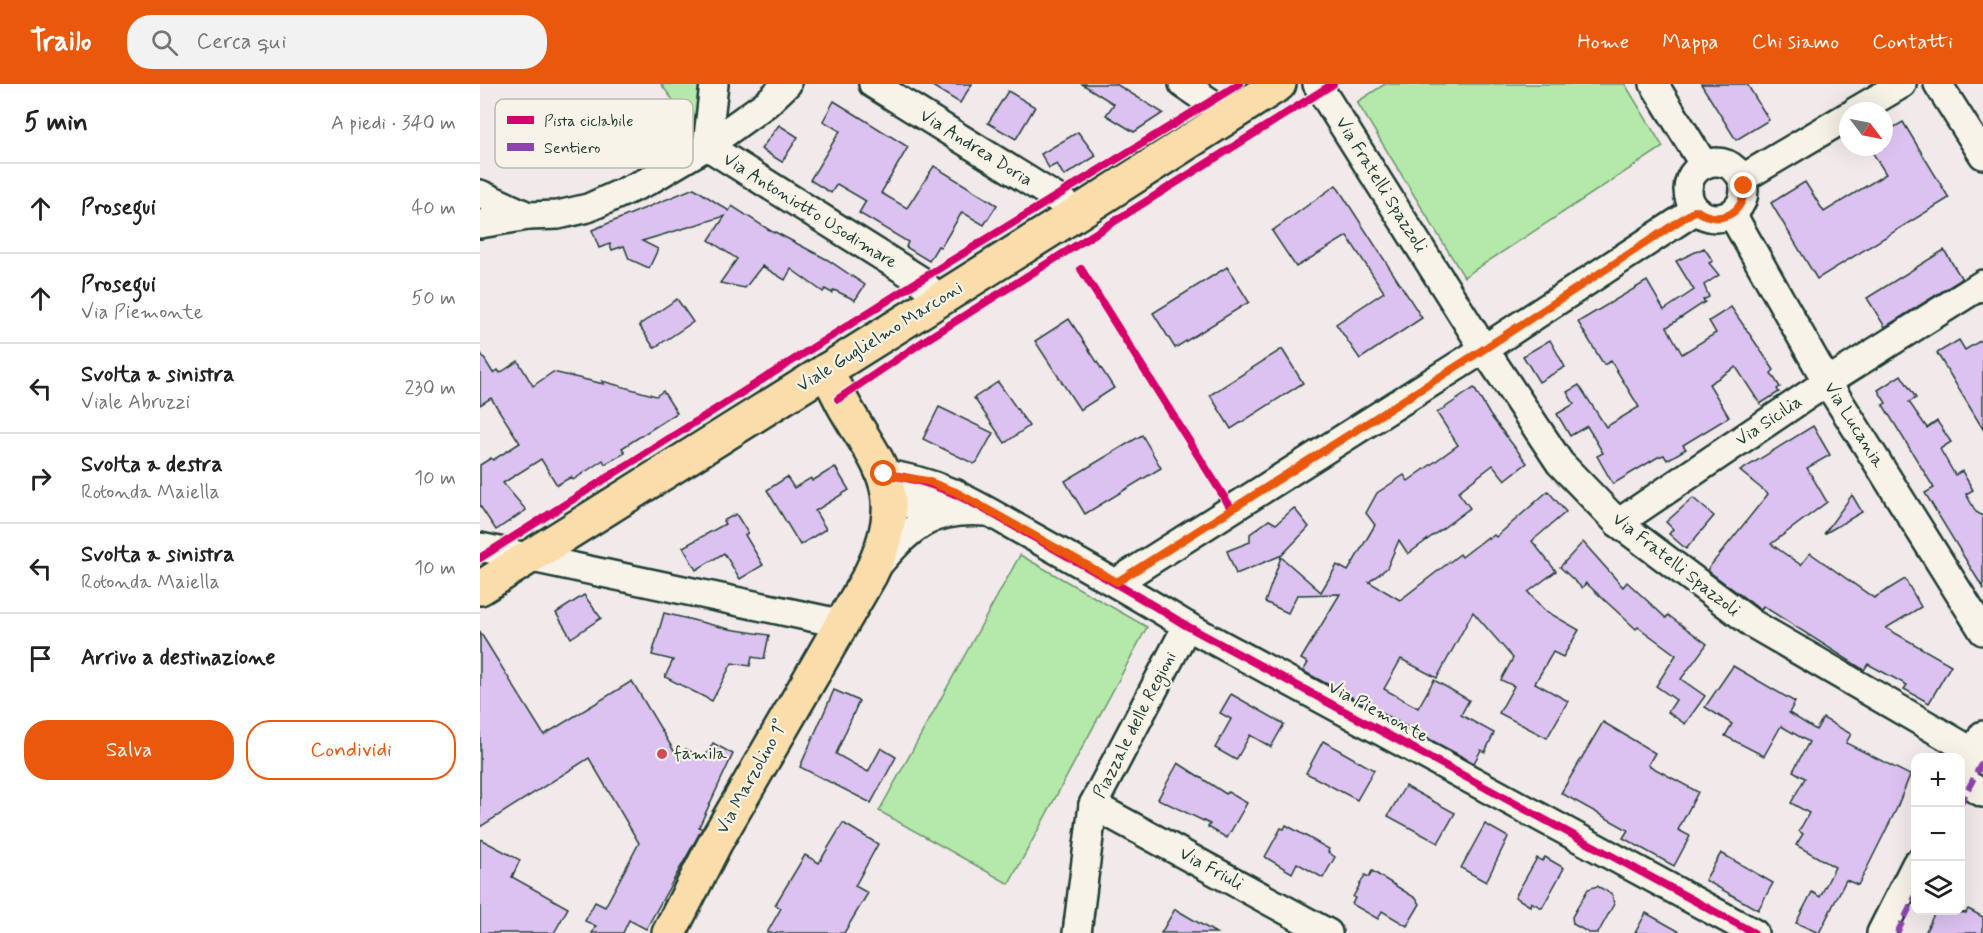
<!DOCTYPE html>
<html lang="it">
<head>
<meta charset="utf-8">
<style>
  :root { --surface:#fff; --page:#f2f2f2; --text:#222; --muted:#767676; --line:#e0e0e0; --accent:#ea580c }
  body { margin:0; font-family:Mynerve,sans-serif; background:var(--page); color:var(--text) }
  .controls { position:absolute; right:18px; bottom:18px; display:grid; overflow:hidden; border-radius:12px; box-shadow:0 6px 24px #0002 }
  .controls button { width:54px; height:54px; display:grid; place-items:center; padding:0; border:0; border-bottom:2px solid var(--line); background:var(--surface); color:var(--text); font:30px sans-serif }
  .compass { position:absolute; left:1359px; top:18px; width:54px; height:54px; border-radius:50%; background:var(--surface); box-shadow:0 6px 24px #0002; rotate:122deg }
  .stop { position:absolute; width:18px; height:18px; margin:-14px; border:4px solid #ea580c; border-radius:50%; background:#fff }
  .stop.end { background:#ea580c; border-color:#fff; box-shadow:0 2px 6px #0008 }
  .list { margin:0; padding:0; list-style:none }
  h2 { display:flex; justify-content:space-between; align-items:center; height:78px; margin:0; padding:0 24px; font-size:26px }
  h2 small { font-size:20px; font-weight:400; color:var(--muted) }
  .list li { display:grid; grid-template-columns:39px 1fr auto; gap:18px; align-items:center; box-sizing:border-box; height:90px; padding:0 24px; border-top:2px solid var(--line) }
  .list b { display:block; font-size:22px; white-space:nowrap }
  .list p { margin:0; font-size:20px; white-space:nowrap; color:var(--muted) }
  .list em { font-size:20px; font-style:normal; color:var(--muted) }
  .actions { display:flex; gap:12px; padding:18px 24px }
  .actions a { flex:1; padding:14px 0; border:2px solid var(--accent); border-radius:24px; text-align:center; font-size:21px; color:var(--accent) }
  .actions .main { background:var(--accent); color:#fff }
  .icon { flex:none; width:33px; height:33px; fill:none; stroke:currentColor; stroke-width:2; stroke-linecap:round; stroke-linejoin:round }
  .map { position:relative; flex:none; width:1503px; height:849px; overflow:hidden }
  header { display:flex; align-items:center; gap:36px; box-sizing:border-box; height:84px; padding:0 30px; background:var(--accent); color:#fff }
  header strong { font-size:28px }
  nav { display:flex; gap:33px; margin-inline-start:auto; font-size:21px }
  .search { width:420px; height:54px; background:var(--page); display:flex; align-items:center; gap:15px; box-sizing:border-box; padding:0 21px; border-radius:24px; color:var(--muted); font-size:22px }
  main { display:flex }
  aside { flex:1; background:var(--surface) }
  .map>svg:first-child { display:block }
  .green { fill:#b4e9aa; stroke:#6a936f; stroke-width:1.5 }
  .building { fill:#dcc2f1; stroke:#1f3d34; stroke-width:1.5 }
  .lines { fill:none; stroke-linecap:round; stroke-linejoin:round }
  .minor-casing { stroke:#1f3d34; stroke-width:32 }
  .major-casing { stroke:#1f3d34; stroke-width:38 }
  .minor { stroke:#f7f3e8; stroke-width:27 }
  .major { stroke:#fbddab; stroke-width:33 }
  .quiet { stroke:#8e44ad; stroke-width:6; stroke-dasharray:12 6; stroke-linecap:butt }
  .cycleway-casing { stroke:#f7f3e8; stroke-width:11 }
  .cycleway { stroke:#d6006c; stroke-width:8 }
  .route { stroke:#ea580c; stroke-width:8 }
  .poi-dot { fill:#d1495b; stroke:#f7f3e8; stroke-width:2 }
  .labels { text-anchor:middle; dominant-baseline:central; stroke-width:4.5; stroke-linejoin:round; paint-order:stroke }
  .street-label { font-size:18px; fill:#1f3d34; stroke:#f7f3e8 }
  .poi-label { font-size:18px; fill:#1f3d34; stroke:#f7f3e8; text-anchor:start }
  .key { fill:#f7f3e8; stroke:#b6bcb2; stroke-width:1.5 }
  .key-label { font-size:16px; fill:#1f3d34 }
</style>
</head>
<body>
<header>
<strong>Trailo</strong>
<div class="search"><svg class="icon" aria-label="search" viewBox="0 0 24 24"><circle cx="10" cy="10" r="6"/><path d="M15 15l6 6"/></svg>Cerca qui</div>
<nav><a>Home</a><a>Mappa</a><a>Chi siamo</a><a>Contatti</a></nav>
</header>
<main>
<aside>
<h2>5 min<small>A piedi · 340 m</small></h2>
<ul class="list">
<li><svg class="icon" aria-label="ahead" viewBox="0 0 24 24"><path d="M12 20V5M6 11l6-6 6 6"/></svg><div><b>Prosegui</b></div><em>40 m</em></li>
<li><svg class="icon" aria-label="ahead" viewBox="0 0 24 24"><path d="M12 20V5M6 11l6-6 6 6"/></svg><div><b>Prosegui</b><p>Via Piemonte</p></div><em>50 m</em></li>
<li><svg class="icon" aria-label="left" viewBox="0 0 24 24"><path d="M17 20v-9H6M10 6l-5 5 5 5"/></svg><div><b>Svolta a sinistra</b><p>Viale Abruzzi</p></div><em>230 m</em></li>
<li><svg class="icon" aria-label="right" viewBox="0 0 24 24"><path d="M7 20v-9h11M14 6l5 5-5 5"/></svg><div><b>Svolta a destra</b><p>Rotonda Maiella</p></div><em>10 m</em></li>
<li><svg class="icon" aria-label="left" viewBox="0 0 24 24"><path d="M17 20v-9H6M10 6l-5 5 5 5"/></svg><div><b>Svolta a sinistra</b><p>Rotonda Maiella</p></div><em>10 m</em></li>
<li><svg class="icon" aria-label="arrive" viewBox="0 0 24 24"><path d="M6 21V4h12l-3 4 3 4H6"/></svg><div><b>Arrivo a destinazione</b></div></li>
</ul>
<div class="actions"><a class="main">Salva</a><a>Condividi</a></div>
</aside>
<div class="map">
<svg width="1503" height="849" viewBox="0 0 1503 849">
  <rect width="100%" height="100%" fill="#f2e9ea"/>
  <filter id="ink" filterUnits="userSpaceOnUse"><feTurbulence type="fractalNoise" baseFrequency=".0167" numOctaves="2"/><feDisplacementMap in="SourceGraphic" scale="12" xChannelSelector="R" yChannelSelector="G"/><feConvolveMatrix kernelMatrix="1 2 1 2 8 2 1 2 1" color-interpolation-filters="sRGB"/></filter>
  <g filter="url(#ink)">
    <!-- green -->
    <g class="green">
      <path d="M181,0H221L215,46Z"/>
      <path d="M905,0H1145L1183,63L984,193L877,18Z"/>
      <path d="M540,471L667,543L529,800L399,727Z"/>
    </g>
    <!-- building -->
    <g class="building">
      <path d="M449,0H492L480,19Z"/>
      <path d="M602,0H636L683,29L654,48L626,31L634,20Z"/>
      <path d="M1221,0H1267L1289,36L1256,56Z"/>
      <path d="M528,7L555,23L536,55L508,39Z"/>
      <path d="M354,17L428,63L401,109L427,124L454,82L517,121L504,141L482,128L461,163L458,162L449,177L426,163L428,158L379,129L386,117L357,100L351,109L330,96L360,47L343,37Z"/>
      <path d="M1423,38L1469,114L1337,195L1291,119L1325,98L1344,128L1406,90L1389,63H1404V49Z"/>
      <path d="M299,41L318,53L302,78L281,65Z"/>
      <path d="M598,48L616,72L584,92L577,80L569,84L561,70Z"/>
      <path d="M856,101L942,234L880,275L856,240L904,208L867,152L816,183L792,147Z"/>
      <path d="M214,104L249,127L252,122L294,149L295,148L348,176L385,201L375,216L354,206L352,209L345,205L343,208L311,185L305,196L282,182L265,204L240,199L257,175L229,156L245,132L162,157L178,165L169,184L149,175L144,162L132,166L130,160L119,164L112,146Z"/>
      <path d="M1224,164L1233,177L1229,179L1239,191L1224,201L1229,213L1223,216L1225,218L1187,243L1202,270L1236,249L1229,237L1251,223L1294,286L1291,289L1300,303L1297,305L1299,308L1280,320L1256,283L1229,300L1249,333L1203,361L1206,365L1187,376L1184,371L1178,373L1133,400L1117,372L1123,369L1107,342L1090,352L1077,330L1094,320L1087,308L1099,301L1126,343L1159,323L1131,277L1124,281L1098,238L1167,197L1184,226L1214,206L1196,177Z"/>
      <path d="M1464,166L1482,195L1405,243L1387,214Z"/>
      <path d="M747,183L769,218L695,264L673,229Z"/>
      <path d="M197,215L213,238L174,264L159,241Z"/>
      <path d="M589,235L634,304L600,326L555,257Z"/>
      <path d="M1503,255V345L1457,269L1479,256L1485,266Z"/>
      <path d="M1070,256L1085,283L1059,298L1043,272Z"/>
      <path d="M802,265L823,299L751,345L730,311Z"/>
      <path d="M0,268L13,289L18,286L20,289L38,277L53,302L73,288L124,300L122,297L176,312L183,307L197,329L142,364L145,369L125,380L123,376L93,396L91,393L77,401L61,375L23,399L46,426L16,446L0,422V381L11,374L13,376L40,359L11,314L0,321Z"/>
      <path d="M1421,291L1436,314L1429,318L1447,344L1457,337L1471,358L1460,365L1475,391L1482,387L1493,406L1486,410L1496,428L1503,432V504L1445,409L1454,404L1403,321L1406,319L1398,306Z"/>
      <path d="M518,298L549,342L525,359L494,314Z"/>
      <path d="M994,304L1010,331L1047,379L1025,396L1013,381L978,408L990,424L928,470L919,456L907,484L889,498L920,516L980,470L982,473L1008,453L1009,455L1014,451L1016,453L1068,407L1086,428L1052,457L1076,487L1048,508L1064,526L1099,546L1083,573L1073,568L1055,599L1088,617L1067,654L1019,629L1034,602L1021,596L1033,574L993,528L957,594L921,575L904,605L938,624L954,596L989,616L981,631L1014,649L1005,668L1001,666L994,679L823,587L828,579L821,575L860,510L817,511L808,529L785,518L801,473L841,508L857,481L868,487L895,441L886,429L897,409L924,391L928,397L978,361L957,329Z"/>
      <path d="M459,323L513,349L497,378L494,380L443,355Z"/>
      <path d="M1333,342L1350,371L1327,384L1347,418L1291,460L1321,481L1330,469L1394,514L1425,495L1441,523L1406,544L1471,581L1449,619L1424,605L1427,601L1388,580L1384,586L1283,522L1281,526L1227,486L1288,410L1260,387Z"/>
      <path d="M662,351L681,384L605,430L585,397Z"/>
      <path d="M355,383L369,406L335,427L346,445L320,461L287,406L307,393L314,404L331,394L332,397Z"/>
      <path d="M1372,411L1382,428L1344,450Z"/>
      <path d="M1213,414L1234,432L1206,465L1189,450L1193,445L1186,438Z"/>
      <path d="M814,424L829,443L802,471L756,490L747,467L770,458V450L789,436L796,440Z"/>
      <path d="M256,430L268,449L265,451L283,481L260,495L244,469L216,486L203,463L245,440L243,437Z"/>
      <path d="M1103,458L1143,503L1147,498L1186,534L1188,531L1227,560L1201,595L1225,612L1205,640L1188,628L1196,616L1176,602L1196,571L1158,543L1156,545L1106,499L1102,504L1080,483Z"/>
      <path d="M104,511L121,534L91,554L76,529Z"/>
      <path d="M184,529L249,545L289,551L284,575L272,573L270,582L252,579L232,617L185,593L193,576L172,571Z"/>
      <path d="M0,548L64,651L152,597L200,677L206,665L224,675L233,659L253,670L219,743L222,745L166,845L149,836L143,849H112L116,842L105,837L115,818L125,823L159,759L109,674L0,743Z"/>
      <path d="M1253,582L1315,618L1309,629L1336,646L1343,634L1371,650L1366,659L1430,691L1416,726L1382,794L1378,801L1366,796L1339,849L1316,839L1332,808L1340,813L1355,783L1316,761L1323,750L1319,747L1329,729L1311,719L1325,694L1313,687L1329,658L1301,642L1284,672L1245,652L1252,640L1225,623Z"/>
      <path d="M354,606L379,617L356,670L388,688L401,664L416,673L391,719L320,683Z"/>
      <path d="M751,610L804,640L791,663L770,651L756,676L735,664L751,635L740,629Z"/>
      <path d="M1123,638L1175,669L1168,681L1218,708L1198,746L1210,752L1194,782L1143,754L1148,746L1081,709Z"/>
      <path d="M843,657L894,686L877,716L826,689Z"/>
      <path d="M698,679L746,710L748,708L767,719L747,754L728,743L730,740L678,715Z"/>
      <path d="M925,702L975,729L958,759L908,732Z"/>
      <path d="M363,739L398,760L375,802L388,809L364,849H287L301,824L295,821L325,771L339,779Z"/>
      <path d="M1005,740L1028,753L1006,798L981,784Z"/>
      <path d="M806,741L849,765L848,768L855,773L843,794L817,779L812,789L785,773L801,744L804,745Z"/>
      <path d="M0,755L40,776L32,793L88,824L74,849H0Z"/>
      <path d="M1241,769L1293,799L1278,826L1225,796Z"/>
      <path d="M1065,773L1084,784L1062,824L1051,818L1050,822L1035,813L1057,774L1062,777Z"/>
      <path d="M892,787L937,815L940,820L927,842L902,827L898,835L872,820L875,814L873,813L885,791L889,793Z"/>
      <path d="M1117,802L1132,810L1134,820L1118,849H1109L1093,840L1092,833L1108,805Z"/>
      <path d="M695,825L736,849H681Z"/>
      <path d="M1488,825L1503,833V849H1445L1456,826L1486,829Z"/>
      <path d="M1166,829L1202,849H1155Z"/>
    </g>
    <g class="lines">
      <!-- minor casing -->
      <g class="minor-casing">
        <g id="minor">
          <path d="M307,0L287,19L227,62L440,196L459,216"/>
          <path d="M393,0L599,128"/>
          <path d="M703,0L749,31"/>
          <path d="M837,0L1004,265L1080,379L1138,439L1273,540L1495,669"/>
          <path d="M1174,0L1224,81"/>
          <path d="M1458,0L1503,71"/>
          <path d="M1376,27L1422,0"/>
          <circle cx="1236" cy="106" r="28"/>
          <path d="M1263,94L1368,32"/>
          <path d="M0,110L48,132"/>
          <path d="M1252,130L1347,298L1503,547"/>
          <path d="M0,140L48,132L78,131L108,124L168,97L227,62L234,0"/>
          <path d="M404,390C467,398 502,425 555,454C607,483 657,511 707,542L1274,849"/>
          <path d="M410,423L475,409"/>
          <path d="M1138,439L1347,298L1503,200"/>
          <path d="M0,463L359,539"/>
          <path d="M397,482C432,442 450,424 506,428"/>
          <path d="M637,498L1004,265L1216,126"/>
          <path d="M1480,692L1503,651"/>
          <path d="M1480,697L1503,709"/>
          <path d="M613,721L848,849"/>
          <path d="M597,849L613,721L707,542"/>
          <path d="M1401,849L1436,780"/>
        </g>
      </g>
      <!-- major casing -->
      <g class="major-casing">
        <g id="major">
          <path d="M0,504L599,128L799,0"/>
          <path d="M189,849L235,759L390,491C440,391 381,372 347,286"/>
        </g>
      </g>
      <!-- minor -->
      <use href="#minor" class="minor"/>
      <!-- major -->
      <use href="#major" class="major"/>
      <!-- quiet -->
      <g class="quiet">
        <path d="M1480,721L1503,676"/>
        <path d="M1417,849L1436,811"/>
      </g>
      <!-- cycleway casing -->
      <g class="cycleway-casing">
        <g id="cycleway">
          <path d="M601,185L751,424"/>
          <path d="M358,315L444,257L853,0"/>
          <path d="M404,390C467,398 502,425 555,454C607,483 657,511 707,542L1274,849"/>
          <path d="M0,474L440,196L759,0"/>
        </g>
      </g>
      <!-- cycleway -->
      <use href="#cycleway" class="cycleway"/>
    </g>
  </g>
  <g class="lines" filter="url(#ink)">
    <!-- route -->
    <path class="route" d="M404,390L447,397L476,408L637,498L1004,265L1216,126C1238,142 1265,131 1264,102"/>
  </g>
  <!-- markers -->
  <circle class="poi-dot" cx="182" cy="670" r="6"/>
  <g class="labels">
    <!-- street labels -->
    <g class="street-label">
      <text transform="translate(496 64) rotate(32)">Via Andrea Doria</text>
      <text transform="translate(901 101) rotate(58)">Via Fratelli Spazzoli</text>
      <text transform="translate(330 127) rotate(32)">Via Antoniotto Usodimare</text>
      <text transform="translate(400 253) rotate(-32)">Viale Guglielmo Marconi</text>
      <text transform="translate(1289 337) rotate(-34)">Via Sicilia</text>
      <text transform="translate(1374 341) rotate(58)">Via Lucania</text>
      <text transform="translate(1196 481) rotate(38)">Via Fratelli Spazzoli</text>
      <text transform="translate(898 628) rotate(28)">Via Piemonte</text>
      <text transform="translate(655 641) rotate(-63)">Piazzale delle Regioni</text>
      <text transform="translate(272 693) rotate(-61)">Via Marzolino 1°</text>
      <text transform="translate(731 785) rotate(29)">Via Friuli</text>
    </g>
    <!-- poi labels -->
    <g class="poi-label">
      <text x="194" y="670">famila</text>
    </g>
  </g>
  <!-- legend -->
  <rect x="15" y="15" width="198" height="69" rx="9" class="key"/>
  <rect x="27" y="32" width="27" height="8" fill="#d6006c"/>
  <rect x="27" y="59" width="27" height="8" fill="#8e44ad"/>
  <g class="key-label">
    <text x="64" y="42">Pista ciclabile</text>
    <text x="64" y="69">Sentiero</text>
  </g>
</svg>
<div class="controls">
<button>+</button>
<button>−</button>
<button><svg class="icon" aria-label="layers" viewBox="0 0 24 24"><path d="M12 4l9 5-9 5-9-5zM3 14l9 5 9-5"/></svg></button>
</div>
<svg class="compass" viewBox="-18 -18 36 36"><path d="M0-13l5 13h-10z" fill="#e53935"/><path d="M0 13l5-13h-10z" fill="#767676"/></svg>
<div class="stop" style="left:404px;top:390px"></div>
<div class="stop end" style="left:1264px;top:102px"></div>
</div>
</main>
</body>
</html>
